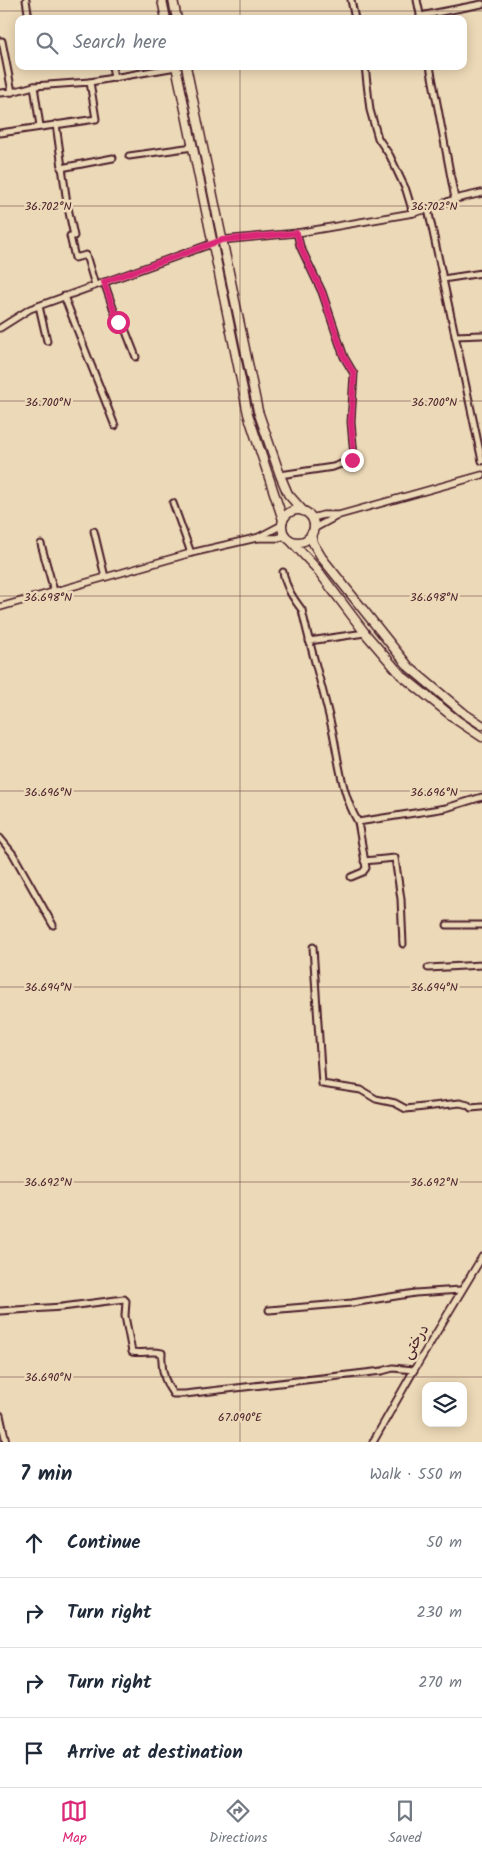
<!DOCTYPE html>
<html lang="en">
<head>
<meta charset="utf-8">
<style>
  :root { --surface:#fff; --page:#f6f6f7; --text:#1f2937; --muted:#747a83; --line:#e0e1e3; --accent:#db2777 }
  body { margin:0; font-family:Kalam,"Playpen Sans Arabic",sans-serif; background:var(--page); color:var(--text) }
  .controls { position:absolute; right:15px; bottom:15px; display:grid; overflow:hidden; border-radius:10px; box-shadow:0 2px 12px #0003 }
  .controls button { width:45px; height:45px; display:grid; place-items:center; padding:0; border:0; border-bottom:1px solid var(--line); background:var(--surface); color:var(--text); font:25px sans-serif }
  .stop { position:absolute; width:15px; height:15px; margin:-11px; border:4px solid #db2777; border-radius:50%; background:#fff }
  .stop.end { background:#db2777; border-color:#fff; box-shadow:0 1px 5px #0008 }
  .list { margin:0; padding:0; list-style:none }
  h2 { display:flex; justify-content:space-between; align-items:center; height:65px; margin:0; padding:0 20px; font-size:21px }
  h2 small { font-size:16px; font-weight:400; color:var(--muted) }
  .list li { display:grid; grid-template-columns:32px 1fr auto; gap:15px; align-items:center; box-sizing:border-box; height:70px; padding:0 20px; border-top:1px solid var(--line) }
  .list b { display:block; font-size:19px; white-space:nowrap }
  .list em { font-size:16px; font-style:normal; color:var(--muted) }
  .icon { flex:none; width:28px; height:28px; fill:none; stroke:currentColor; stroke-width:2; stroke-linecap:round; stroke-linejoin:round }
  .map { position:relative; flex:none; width:482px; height:1442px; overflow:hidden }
  .search { position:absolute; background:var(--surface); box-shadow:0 2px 12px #0003; left:15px; right:15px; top:15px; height:55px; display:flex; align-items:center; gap:12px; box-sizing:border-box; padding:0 18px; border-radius:10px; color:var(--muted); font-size:19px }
  .sheet { height:345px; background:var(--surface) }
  nav { display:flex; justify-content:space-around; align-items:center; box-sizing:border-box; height:70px; border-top:1px solid var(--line); background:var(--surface); font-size:14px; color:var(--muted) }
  nav a { display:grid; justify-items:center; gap:2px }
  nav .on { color:var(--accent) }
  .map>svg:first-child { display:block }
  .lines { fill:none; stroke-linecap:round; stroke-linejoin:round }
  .minor-casing { stroke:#4a1f2b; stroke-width:9 }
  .tertiary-casing { stroke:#4a1f2b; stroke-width:9 }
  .trunk-casing { stroke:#4a1f2b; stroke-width:11 }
  .minor { stroke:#ecd9b7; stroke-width:5 }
  .tertiary { stroke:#ecd9b7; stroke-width:5.5 }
  .trunk { stroke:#ecd9b7; stroke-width:8 }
  .route { stroke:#db2777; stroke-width:6 }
  .ticks { fill:none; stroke:#4a1f2b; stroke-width:1; stroke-opacity:0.45 }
  .labels { text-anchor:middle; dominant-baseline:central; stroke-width:5; stroke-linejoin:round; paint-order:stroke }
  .street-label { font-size:15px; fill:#4a1f2b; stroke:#ecd9b7 }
  .ticks-label { font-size:12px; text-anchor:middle; fill:#4a1f2b; stroke:#ecd9b7; stroke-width:5; stroke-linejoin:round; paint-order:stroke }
</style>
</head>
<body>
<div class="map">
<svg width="482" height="1442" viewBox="0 0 482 1442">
  <rect width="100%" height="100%" fill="#ecd9b7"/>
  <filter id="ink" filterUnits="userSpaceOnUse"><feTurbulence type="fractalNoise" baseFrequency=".02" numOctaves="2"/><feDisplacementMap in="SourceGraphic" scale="10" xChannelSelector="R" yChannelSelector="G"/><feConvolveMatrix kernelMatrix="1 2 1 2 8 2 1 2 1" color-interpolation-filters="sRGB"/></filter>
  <g filter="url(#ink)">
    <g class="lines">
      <!-- minor casing -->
      <g class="minor-casing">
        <g id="minor">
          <path d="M26,0L29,19"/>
          <path d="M351,0L355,19"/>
          <path d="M417,0L421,19"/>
          <path d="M420,16L482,4"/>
          <path d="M0,41H2L12,92L0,93"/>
          <path d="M112,66L114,78"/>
          <path d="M365,66L370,110L378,138L390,156L406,190L413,213"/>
          <path d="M430,66L455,199"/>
          <path d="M34,86L40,126"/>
          <path d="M12,92L34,86L90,82"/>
          <path d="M56,124L67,203L74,236H70L75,258L86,255L95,285"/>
          <path d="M0,133L96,119L90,82L176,67"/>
          <path d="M129,156L193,147"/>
          <path d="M61,168L113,158"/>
          <path d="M428,209L482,461"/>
          <path d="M443,279L482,273"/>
          <path d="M104,282L118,322L125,329L136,357"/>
          <path d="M64,296L115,426"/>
          <path d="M39,306L47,341"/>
          <path d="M455,336L482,335"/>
          <path d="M280,475L333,467L352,460L354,456L351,422L354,374L344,357L322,292L300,246L297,233"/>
          <path d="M173,503L191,553"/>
          <path d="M94,531L105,577"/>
          <path d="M41,544L54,591"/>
          <path d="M283,572C286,588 293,598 302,610C311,651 324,692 333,733C339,763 342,795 358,822L446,808L482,797"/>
          <path d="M309,641L365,633"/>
          <path d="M0,838L13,854L53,925"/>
          <path d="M364,861L395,858L401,899L403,944"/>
          <path d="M351,877L363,872L366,868L358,822"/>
          <path d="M447,925H482"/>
          <path d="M313,947L322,1084L361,1090L376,1099L395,1103L406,1109L460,1103L468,1105L471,1108L482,1107"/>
          <path d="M428,968L482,965"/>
          <path d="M269,1310L352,1303L415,1293L461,1290"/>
          <path d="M0,1311L62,1307L124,1299L126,1301L125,1316L132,1352C142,1354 152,1350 162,1353C161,1368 164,1382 173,1394H185L382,1371L393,1368L414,1370"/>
          <path d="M0,1415L6,1442"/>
        </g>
      </g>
      <!-- tertiary casing -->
      <g class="tertiary-casing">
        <g id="tertiary">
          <path d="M0,328L30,309L222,240L297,233L413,213L428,209L455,199L482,193"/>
          <path d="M312,518L323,515H339L482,475"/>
          <path d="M313,529L337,516"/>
          <path d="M257,538L282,525"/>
          <path d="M0,607L191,553L256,538H277L286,536"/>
          <path d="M373,1442L414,1370L482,1257"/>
        </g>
      </g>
      <!-- trunk casing -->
      <g class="trunk-casing">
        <g id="trunk">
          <path d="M162,0L166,19"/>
          <path d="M173,0L177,19"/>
          <path d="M176,66L248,414L283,520"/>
          <path d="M186,66L258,411L280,475L288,494L303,511"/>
          <circle cx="298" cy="526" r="16"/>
          <path d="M311,534L313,543L322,558L409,667L465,714L482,725"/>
          <path d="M290,540L316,568L365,633L401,675L458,721L482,737"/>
        </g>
      </g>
      <!-- minor -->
      <use href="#minor" class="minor"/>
      <!-- tertiary -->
      <use href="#tertiary" class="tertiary"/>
      <!-- trunk -->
      <use href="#trunk" class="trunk"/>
    </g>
  </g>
  <g class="lines" filter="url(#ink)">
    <!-- route -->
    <path class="route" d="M118,322L104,282L222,240L297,233L300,246L322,292L344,357L354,374L351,422L354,456L352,460"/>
  </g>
  <!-- ticks -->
  <path class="ticks" d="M240,0V19M0,11H482M240,66V1442M0,206H482M0,401H482M0,596H482M0,791H482M0,987H482M0,1182H482M0,1377H482"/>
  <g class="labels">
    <!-- street labels -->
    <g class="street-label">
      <text transform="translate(416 1342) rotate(-59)">درختی</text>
    </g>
  </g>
  <g class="ticks-label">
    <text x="48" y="210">36.702°N</text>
    <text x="434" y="210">36.702°N</text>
    <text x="48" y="406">36.700°N</text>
    <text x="434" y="406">36.700°N</text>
    <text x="48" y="601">36.698°N</text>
    <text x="434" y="601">36.698°N</text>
    <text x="48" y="796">36.696°N</text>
    <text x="434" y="796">36.696°N</text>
    <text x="48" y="991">36.694°N</text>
    <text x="434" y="991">36.694°N</text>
    <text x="48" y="1186">36.692°N</text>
    <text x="434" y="1186">36.692°N</text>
    <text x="48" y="1381">36.690°N</text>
    <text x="240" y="1421">67.090°E</text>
  </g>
</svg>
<div class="controls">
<button><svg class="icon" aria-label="layers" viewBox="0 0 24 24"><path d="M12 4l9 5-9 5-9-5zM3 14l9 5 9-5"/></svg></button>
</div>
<div class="stop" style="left:118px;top:322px"></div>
<div class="stop end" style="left:352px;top:460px"></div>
<div class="search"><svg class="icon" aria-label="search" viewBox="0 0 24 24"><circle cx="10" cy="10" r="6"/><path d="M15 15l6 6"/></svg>Search here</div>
</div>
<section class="sheet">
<h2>7 min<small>Walk · 550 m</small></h2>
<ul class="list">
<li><svg class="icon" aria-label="ahead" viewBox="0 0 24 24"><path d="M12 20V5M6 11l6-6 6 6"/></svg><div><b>Continue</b></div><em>50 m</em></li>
<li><svg class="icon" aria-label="right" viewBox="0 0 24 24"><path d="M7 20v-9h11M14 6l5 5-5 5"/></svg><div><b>Turn right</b></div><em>230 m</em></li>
<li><svg class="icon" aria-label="right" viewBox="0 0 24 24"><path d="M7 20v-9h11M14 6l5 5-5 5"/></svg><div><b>Turn right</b></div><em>270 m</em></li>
<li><svg class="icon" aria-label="arrive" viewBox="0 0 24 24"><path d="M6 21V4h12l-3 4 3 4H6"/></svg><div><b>Arrive at destination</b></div></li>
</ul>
</section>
<nav>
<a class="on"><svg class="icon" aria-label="map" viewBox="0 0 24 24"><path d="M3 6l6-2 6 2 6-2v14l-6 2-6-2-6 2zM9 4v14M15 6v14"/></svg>Map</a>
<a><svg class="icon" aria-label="directions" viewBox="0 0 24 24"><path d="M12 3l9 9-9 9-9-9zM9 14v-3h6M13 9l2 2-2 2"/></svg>Directions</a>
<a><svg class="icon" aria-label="saved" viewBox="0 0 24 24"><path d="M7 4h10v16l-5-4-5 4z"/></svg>Saved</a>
</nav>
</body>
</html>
